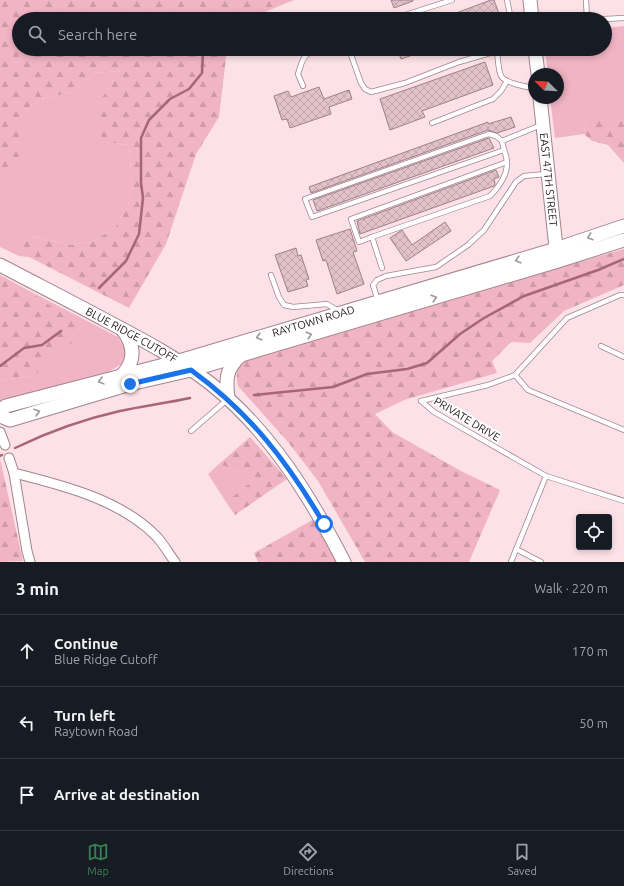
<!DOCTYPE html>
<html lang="en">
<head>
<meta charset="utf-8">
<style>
  :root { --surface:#171b24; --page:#242831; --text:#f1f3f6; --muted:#9ea1a6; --line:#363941; --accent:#378251 }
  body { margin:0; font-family:Ubuntu,sans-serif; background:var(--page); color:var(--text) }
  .controls { position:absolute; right:12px; bottom:12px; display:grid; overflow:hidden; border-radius:4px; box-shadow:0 2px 6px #0003 }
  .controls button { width:36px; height:36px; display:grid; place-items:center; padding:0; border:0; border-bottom:1px solid var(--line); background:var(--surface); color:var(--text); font:20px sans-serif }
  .compass { position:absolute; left:528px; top:68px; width:36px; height:36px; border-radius:50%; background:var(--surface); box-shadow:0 2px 6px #0003; rotate:294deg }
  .stop { position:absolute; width:12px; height:12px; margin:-9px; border:3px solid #1a73e8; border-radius:50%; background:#fff }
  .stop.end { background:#1a73e8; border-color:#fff; box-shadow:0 1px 4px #0008 }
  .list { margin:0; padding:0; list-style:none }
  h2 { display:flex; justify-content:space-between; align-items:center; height:52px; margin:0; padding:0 16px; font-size:17px }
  h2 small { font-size:13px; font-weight:400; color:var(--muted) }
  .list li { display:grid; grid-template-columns:26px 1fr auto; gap:12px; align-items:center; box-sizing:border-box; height:72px; padding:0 16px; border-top:1px solid var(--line) }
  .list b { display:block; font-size:15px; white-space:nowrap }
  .list p { margin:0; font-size:13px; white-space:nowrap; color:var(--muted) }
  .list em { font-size:13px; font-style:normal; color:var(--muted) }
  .icon { flex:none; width:22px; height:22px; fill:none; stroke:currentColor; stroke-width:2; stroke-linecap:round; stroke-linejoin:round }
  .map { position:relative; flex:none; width:624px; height:562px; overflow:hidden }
  .search { position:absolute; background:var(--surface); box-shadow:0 2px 6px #0003; left:12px; right:12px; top:12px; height:44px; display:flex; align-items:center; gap:10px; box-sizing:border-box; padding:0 14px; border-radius:22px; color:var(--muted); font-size:15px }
  .sheet { height:268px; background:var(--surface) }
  nav { display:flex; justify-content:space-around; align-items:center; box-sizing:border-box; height:56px; border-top:1px solid var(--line); background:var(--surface); font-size:11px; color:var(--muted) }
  nav a { display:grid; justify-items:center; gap:2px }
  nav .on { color:var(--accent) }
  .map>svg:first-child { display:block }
  .green { fill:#f1b4c4 }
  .forest { fill:url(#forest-firs) }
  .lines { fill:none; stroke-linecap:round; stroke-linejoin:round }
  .stream { stroke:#a86578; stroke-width:2.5 }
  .building { fill:url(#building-cross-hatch); stroke:#9e8087 }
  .lane-casing { stroke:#a2848c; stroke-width:6 }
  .street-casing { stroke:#a2848c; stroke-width:11 }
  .secondary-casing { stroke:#a2848c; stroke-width:15 }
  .lane { stroke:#fff; stroke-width:4.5 }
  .street { stroke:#fff; stroke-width:9 }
  .secondary { stroke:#fff; stroke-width:13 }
  .oneway { stroke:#9c9798 }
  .route { stroke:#1a73e8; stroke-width:5 }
  .labels { text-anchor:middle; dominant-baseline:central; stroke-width:4; stroke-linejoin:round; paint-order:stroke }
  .street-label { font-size:11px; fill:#23171a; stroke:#fff }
</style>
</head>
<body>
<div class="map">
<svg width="624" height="562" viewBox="0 0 624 562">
  <defs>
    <pattern id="forest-firs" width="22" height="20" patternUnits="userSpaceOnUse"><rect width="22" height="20" fill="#f1b4c4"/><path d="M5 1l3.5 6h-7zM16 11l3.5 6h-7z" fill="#ce9aa8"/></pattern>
    <pattern id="building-cross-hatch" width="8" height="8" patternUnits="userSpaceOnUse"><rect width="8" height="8" fill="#e2c2ca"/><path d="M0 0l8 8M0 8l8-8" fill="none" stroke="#c2a6ad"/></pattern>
  </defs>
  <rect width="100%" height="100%" fill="#fce2e8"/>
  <!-- green -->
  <g class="green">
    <path d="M624,26V114H622L603,119H586L584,134L555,138L550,98H558V74H548L545,49H605V28Z"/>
    <path d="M120,71L103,96L105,142L129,145L132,186L128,206L115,228L92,242L68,245L48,239L30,236L22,246L29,257L19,256L0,247V168H12L22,113L40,99L73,92L95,73Z"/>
    <path d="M22,287L118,337L126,350L122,364L108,372L0,402V380L35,376L56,355L46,304Z"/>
    <path d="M219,464L237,471L252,481L226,502L208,474Z"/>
  </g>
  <!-- forest -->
  <g class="forest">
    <path d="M0,0H294L248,19H19V49H227L219,117L196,154L166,244L129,308L29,257L22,246L29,236L48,239L68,245L92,242L115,228L128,206L132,186L129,145L105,142L95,125L103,96L120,71L95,73L73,92L40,99L22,113L19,136L24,149L12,168H0Z"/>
    <path d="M622,114H624V163L608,145L592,141L584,134L586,119H603Z"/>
    <path d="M624,249V285L564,311L530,343L511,342L492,361L497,373L404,400L375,414L392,432L461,471L500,490L469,562H365L318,481L288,442L238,386C235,371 237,366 250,357Z"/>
    <path d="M0,275L22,287L81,326L80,336L56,355L35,376L0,380Z"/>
    <path d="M250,437L287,479L235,515L226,502L252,481L237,471L219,464Z"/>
    <path d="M0,459L23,561L0,562Z"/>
    <path d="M314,519L336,562H258L254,553Z"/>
  </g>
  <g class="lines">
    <!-- stream -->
    <g class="stream">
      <path d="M99,288L126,261L139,234L143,198L141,183V138L149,120L170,99L189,89L202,73L203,51L199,49"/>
      <path d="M0,366L24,348L42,345L61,331"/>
      <path d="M254,395L333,387L367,374L407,369L427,363L460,334L484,318L524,296L598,270L624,259"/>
      <path d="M15,448C48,432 84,419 120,411C143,406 167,403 190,398"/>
      <path d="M0,456L2,455"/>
    </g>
  </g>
  <!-- building -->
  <g class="building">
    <path d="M391,0H413V1L394,8Z"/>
    <path d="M491,0H494L501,19H440Z"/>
    <path d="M397,49H427V50L401,59Z"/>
    <path d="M485,62L493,85L422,111L425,117L390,130L380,99Z"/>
    <path d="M319,87L324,99L349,90L352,99L329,107L331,114L290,128L287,119L282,120L274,96L288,91L291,97Z"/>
    <path d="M511,117L515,127L497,133L488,130L311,193L309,187L488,122V124Z"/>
    <path d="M489,138L494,148L317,211L313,200Z"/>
    <path d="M496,170L499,177L494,179L495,184L494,186L360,234L357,221Z"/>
    <path d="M445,222L451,231L406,261L390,238L402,230L412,245Z"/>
    <path d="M350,229L357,251L353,252L364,284L337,294L326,260L323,261L316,240Z"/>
    <path d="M296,248L298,256L301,255L309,279L306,280L308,286L288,292L275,255Z"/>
  </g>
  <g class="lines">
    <!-- lane casing -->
    <g class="lane-casing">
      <g id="lane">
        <path d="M507,0L511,19"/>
        <path d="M586,0L587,19"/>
        <path d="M393,19L452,0"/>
        <path d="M605,19L624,18"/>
        <path d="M349,49L361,83L365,89L371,92L405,83L459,62L497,51L509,49"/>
        <path d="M497,51C498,59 498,69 501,76C505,83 526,87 534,88"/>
        <path d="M303,86L298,74C303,59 302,55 318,49"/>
        <path d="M432,123L493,99L501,91L507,81"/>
        <path d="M502,141L496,136L489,134L305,199L312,217L504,150"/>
        <path d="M372,237L359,242L351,219L507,162"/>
        <path d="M382,268L372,237L490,196C499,187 507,176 507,163C507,156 503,148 502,141L541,125"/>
        <path d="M271,275L279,297L284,305L293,307L327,304L335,309L337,313"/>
        <path d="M378,301L373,285L377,280L386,276L436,267L468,245L484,230L516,182L524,176L546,174"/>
        <path d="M601,346L624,357"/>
        <path d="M515,375L528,390L624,430"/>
        <path d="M421,401L488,385L515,375L567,318L620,295H624"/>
        <path d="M421,401L434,412L546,476L624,501"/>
        <path d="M191,431L228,399"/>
        <path d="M516,549L541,562"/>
        <path d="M511,562L546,476"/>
      </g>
    </g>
    <!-- street casing -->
    <g class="street-casing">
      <g id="street">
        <path d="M0,432L5,445"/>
        <path d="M9,458L14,473L27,551L30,562"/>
        <path d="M14,473C62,485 122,500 157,537C164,545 169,554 175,562"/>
      </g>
    </g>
    <!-- secondary casing -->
    <g class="secondary-casing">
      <g id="secondary">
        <path d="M530,0L532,19"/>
        <path d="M535,49L538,74"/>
        <path id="s1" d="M540,98L557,257"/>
        <path id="s2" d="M0,265C36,284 72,302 107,321C143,340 179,359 211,384C270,431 310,496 344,562"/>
        <path d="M122,375C137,360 134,344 122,329"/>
        <path d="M228,399C226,380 225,370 240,356"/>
        <path id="s3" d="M0,410L6,406L179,361L556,249L624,226"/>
        <path d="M0,416L10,420L130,384L191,370L558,261L624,240"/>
      </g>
    </g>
    <!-- lane -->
    <use href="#lane" class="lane"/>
    <!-- street -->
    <use href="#street" class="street"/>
    <!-- secondary -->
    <use href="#secondary" class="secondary"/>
  </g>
  <!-- one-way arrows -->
  <defs><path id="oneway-chevron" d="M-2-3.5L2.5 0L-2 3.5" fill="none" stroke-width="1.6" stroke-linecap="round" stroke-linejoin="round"/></defs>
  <g class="oneway">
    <use href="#oneway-chevron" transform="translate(590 237) rotate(161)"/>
    <use href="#oneway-chevron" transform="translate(518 260) rotate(163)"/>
    <use href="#oneway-chevron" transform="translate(434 298) rotate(-17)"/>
    <use href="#oneway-chevron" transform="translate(309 335) rotate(-17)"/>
    <use href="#oneway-chevron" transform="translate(259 337) rotate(163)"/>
    <use href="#oneway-chevron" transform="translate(101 381) rotate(165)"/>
    <use href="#oneway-chevron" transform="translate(37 412) rotate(-17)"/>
  </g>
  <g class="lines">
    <!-- route -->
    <path class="route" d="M130,384L191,370C250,413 287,461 324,524"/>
  </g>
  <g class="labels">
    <!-- street labels -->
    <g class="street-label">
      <text stroke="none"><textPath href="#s1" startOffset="82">EAST 47TH STREET</textPath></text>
      <text stroke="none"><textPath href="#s3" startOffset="326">RAYTOWN ROAD</textPath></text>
      <text stroke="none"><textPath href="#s2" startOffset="149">BLUE RIDGE CUTOFF</textPath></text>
      <text transform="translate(467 419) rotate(31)">PRIVATE DRIVE</text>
    </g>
  </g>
</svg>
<div class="controls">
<button><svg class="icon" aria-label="locate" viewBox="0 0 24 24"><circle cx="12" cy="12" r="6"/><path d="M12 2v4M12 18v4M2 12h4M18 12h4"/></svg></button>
</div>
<svg class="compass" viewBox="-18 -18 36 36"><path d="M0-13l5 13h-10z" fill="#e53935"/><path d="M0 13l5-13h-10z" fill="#9ea1a6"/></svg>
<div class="stop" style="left:324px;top:524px"></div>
<div class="stop end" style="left:130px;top:384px"></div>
<div class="search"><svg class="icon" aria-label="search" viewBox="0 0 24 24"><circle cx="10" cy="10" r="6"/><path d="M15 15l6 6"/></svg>Search here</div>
</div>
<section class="sheet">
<h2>3 min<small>Walk · 220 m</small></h2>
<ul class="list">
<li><svg class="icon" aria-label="ahead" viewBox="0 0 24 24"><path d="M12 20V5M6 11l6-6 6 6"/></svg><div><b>Continue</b><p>Blue Ridge Cutoff</p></div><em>170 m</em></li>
<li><svg class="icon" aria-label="left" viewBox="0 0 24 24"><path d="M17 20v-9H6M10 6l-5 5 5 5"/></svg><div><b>Turn left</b><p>Raytown Road</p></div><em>50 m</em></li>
<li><svg class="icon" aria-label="arrive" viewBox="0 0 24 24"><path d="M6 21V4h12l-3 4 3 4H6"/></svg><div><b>Arrive at destination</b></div></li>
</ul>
</section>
<nav>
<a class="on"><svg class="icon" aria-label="map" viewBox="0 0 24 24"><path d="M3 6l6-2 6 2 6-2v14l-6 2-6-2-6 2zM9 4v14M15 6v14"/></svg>Map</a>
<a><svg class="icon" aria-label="directions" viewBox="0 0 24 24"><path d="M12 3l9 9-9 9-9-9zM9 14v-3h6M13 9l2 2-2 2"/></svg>Directions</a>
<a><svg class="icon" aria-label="saved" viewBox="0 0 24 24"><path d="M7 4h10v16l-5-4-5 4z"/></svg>Saved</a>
</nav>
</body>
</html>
